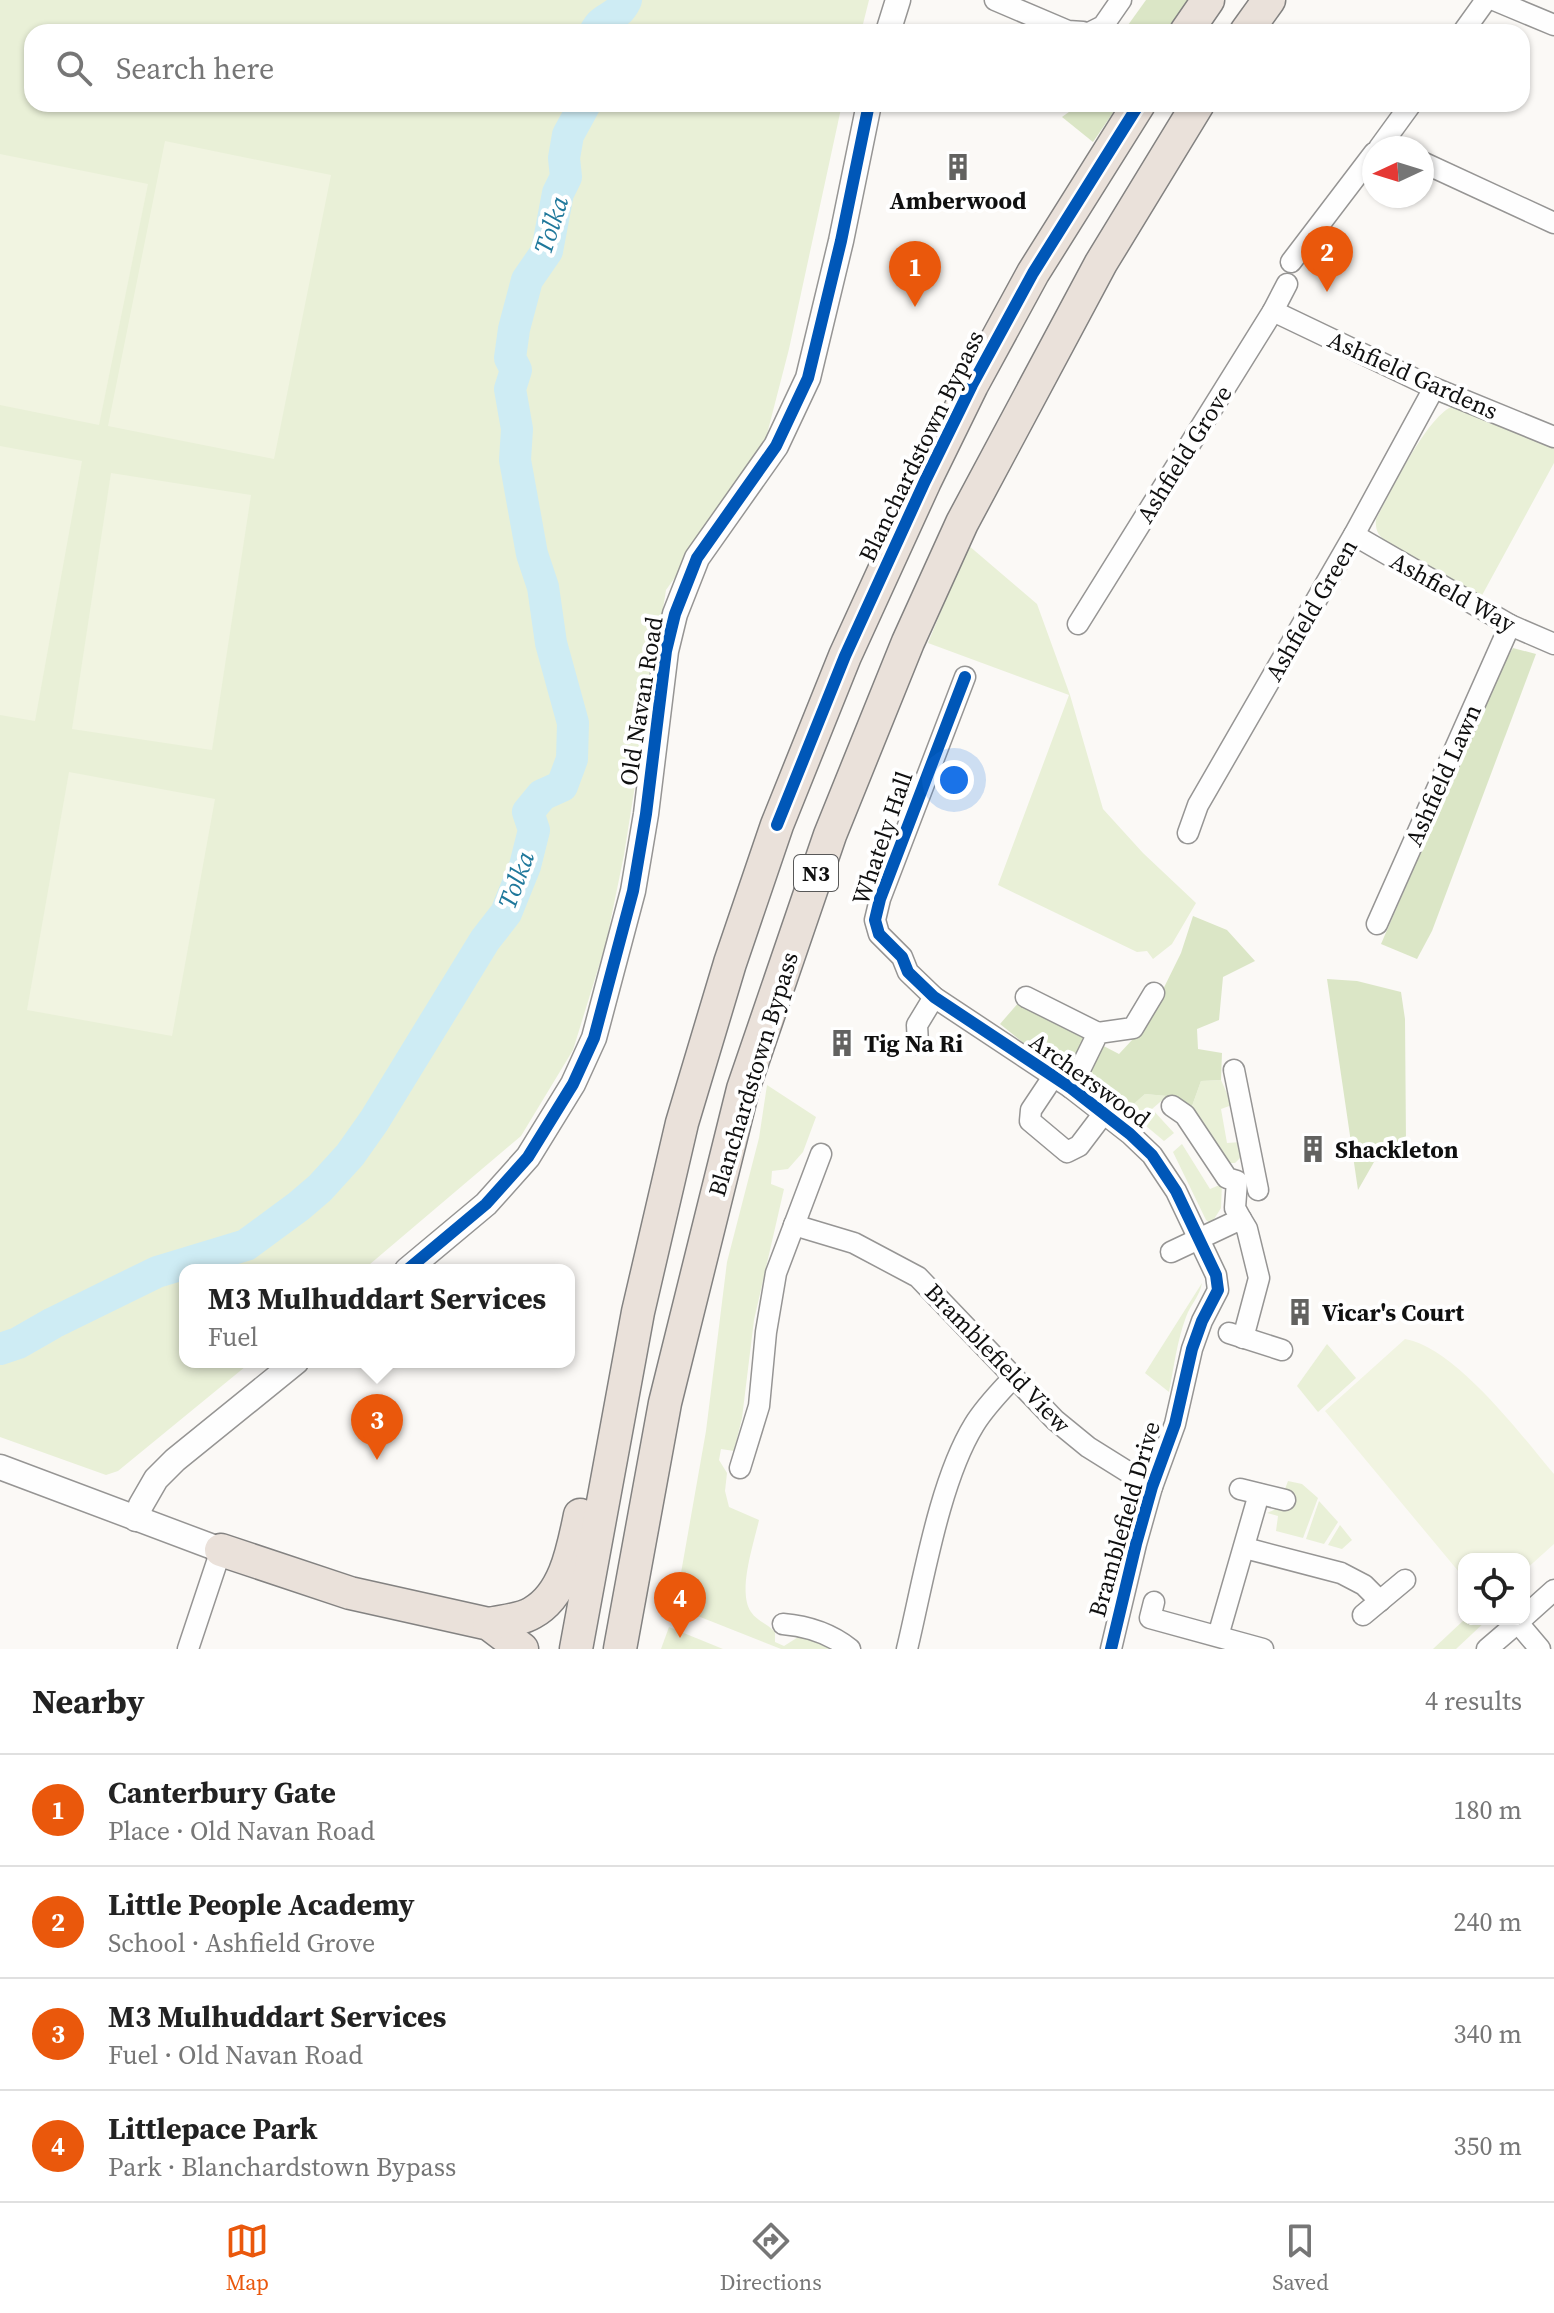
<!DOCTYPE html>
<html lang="en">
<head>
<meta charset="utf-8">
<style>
  :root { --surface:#fff; --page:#f6f6f6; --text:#222; --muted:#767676; --line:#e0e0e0; --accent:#ea580c }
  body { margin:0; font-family:"Source Serif 4",serif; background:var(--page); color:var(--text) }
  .controls { position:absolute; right:24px; bottom:24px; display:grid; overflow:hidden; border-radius:16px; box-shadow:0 2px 6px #0004 }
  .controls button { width:72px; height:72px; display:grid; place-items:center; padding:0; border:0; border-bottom:2px solid var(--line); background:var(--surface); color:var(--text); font:40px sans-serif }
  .compass { position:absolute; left:1362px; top:136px; width:72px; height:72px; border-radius:50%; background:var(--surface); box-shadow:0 2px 6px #0004; rotate:266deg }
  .you { position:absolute; left:954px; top:780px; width:28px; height:28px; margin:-20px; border:6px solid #fff; border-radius:50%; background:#1a73e8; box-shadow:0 0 0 12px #1a73e833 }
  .badge { display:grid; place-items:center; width:52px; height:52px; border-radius:50%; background:var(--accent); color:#fff; font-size:26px; font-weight:700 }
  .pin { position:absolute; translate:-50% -66px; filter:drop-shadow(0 2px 4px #0008) }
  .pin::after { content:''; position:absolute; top:42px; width:28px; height:24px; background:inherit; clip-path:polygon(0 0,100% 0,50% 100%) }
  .popup { position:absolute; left:179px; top:1264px; width:396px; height:104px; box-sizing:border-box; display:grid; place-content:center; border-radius:16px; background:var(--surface); filter:drop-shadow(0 2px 6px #0005); font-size:26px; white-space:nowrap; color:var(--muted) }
  .popup b { font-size:30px; color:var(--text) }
  .popup::after { content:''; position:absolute; left:50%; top:100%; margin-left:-16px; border:16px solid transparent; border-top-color:var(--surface) }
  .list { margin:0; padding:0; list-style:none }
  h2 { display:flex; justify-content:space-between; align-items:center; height:104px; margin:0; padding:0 32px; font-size:34px }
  h2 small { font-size:26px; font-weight:400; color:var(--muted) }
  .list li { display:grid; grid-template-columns:52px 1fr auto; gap:24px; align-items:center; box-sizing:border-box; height:112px; padding:0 32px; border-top:2px solid var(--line) }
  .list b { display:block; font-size:30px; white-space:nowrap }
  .list p { margin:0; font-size:26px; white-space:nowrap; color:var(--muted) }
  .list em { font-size:26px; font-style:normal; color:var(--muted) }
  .icon { flex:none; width:44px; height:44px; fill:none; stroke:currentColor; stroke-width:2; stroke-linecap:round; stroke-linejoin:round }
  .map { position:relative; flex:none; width:1554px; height:1649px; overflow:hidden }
  .search { position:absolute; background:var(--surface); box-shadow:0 2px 6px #0004; left:24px; right:24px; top:24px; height:88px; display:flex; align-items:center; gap:20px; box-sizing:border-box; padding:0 28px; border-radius:24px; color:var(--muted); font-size:30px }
  .sheet { height:552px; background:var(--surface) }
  nav { display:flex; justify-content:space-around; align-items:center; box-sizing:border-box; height:112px; border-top:2px solid var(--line); background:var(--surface); font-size:22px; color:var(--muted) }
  nav a { display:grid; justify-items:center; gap:4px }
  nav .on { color:var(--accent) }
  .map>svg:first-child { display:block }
  .green { fill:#e9f0d7 }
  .forest { fill:#dbe6c6 }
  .pitch { fill:#f1f4e1 }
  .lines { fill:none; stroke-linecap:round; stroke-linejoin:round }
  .river { stroke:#ceecf4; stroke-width:32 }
  .minor-casing { stroke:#969594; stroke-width:23 }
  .tertiary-casing { stroke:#969594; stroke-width:27 }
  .trunk-casing { stroke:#838281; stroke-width:35 }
  .minor { stroke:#fefefe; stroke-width:20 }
  .tertiary { stroke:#fefefe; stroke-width:24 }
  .trunk { stroke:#eae1da; stroke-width:32 }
  .cycleway-casing { stroke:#fff; stroke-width:17 }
  .cycleway { stroke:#0057b8; stroke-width:12 }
  .labels { text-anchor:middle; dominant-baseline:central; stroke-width:8; stroke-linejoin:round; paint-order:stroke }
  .shield { fill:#fff; stroke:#585858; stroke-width:2 }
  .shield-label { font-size:22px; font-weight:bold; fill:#101010 }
  .poi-label { font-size:24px; font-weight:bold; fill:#101010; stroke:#fff; text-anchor:start }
  .street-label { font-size:24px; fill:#101010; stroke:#fff }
  .water-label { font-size:26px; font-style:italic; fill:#1f789b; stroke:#fff }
</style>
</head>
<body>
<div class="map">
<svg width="1554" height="1649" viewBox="0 0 1554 1649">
  <rect width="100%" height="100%" fill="#fbf9f6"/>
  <!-- green -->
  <g class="green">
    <path d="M0,0H869L861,32H32V104H842L789,349L766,438L746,478L666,590L624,855L606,943L573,1050L521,1136L363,1270H185V1362H251L118,1471L106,1475L0,1437Z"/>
    <path d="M1453,406L1554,446V463L1480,599L1387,542C1378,536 1375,530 1376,519C1391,492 1426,417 1453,406Z"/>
    <path d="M968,545L1037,604L1070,695L1103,809L1143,853L1196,903L1172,944L1153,959L1147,951L1137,952L998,885L1069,695L928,643Z"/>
    <path d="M1221,1080L1232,1105L1221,1109L1227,1143L1241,1142L1242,1156L1235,1163H1227L1192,1106L1201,1081Z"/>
    <path d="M767,1085L816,1117L803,1152L788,1169L772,1171L771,1184L784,1189L754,1320L742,1418L734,1451L721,1449L719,1460L727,1473L725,1491L729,1507L759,1520C754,1543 737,1592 751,1612C757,1621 768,1624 775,1632V1642L784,1646L803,1634L840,1649H781L675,1607L706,1431L727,1262L759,1138Z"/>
    <path d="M1145,1094L1167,1096L1152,1109L1174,1133L1164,1141L1127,1110Z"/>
    <path d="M1182,1144L1210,1189L1222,1184L1221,1208L1211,1224L1206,1220L1173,1152Z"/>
    <path d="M1202,1283C1200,1296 1190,1305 1186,1317C1177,1341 1174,1366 1169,1392L1145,1373Z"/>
    <path d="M1327,1344L1356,1378L1318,1412L1297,1386Z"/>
    <path d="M1288,1481L1302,1484L1318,1498L1303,1538L1276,1531L1278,1516L1267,1513L1278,1508Z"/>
    <path d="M1319,1501L1338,1522L1324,1544L1306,1539Z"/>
    <path d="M1340,1525L1352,1540L1342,1549L1328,1545Z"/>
    <path d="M1465,1619H1488L1456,1649H1433Z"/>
    <path d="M669,1627L723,1649H661Z"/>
  </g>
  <!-- forest -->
  <g class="forest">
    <path d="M1146,0H1190L1168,32H1123Z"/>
    <path d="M1080,104H1119L1093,142L1062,117Z"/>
    <path d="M1513,648L1536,654L1432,931L1417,959L1381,944L1498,674Z"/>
    <path d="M1193,916L1227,930L1255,961L1223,977L1219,1020L1197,1029L1198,1049L1222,1053L1221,1080L1201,1081L1192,1106L1167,1096L1145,1094L1127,1110L1131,1120L1124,1124L1000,1024L1019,1002L1119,1054L1145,1026L1181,953Z"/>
    <path d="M1327,979L1357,981L1401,992L1405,1019L1406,1142L1374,1162L1358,1190Z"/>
  </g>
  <!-- pitch -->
  <g class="pitch">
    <path d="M165,141L331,175L274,459L108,426Z"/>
    <path d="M0,154L148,184L99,425L0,405Z"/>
    <path d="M0,446L82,461L35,721L0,715Z"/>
    <path d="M111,473L251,495L212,750L72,729Z"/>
    <path d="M69,772L215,799L172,1036L27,1010Z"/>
    <path d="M1405,1339C1456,1348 1521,1435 1554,1474V1544L1524,1571V1559H1464V1578L1325,1411Z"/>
  </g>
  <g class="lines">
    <!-- river -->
    <g class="river">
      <path d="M595,32C604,14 616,21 626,0"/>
      <path d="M0,1349L18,1343L53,1323L157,1272L246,1245L299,1206L320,1188L350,1155L374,1121L485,940L506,913L525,866L534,830L528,812L542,795L562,786L572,759L573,723L551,643L543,587L532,554L515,460L517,429L510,389L516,370L510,358L514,329L527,280L547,251L558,193L566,177L564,158L568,135L585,104"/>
    </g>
    <!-- minor casing -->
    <g class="minor-casing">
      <g id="minor">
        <path d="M995,0L1068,31L1083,32"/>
        <path d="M1494,0L1554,25"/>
        <path d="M1091,32L1103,26L1121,0"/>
        <path d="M1463,32L1486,0"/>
        <path d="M1379,148L1411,104"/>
        <path d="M1422,162L1554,223"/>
        <path d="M1291,262L1374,153"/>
        <path d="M1273,311L1434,388L1554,437"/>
        <path d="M1354,535L1510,625L1554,644"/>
        <path d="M1078,624L1273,311L1287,284"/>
        <path d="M965,677L880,899L875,920L879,934L902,957L908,972L934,997L1071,1088L1130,1134L1152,1155L1176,1191L1216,1275L1218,1290L1202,1321L1192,1349L1175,1424L1152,1487L1136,1544L1111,1649"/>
        <path d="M1188,833L1198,805L1355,533L1434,388"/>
        <path d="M1377,924L1510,625"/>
        <path d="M1026,997L1098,1033"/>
        <path d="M918,1044L917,1025L934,997"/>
        <path d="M1234,1070L1258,1190"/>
        <path d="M1053,1077L1031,1110L1030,1121L1067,1152L1079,1146L1104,1113"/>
        <path d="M1071,1088L1098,1033L1133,1028L1154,993"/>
        <path d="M1241,1219L1247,1229L1259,1278L1243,1338"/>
        <path d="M794,1225L854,1243L918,1277L1055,1420L1088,1447L1152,1487"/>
        <path d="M1171,1252L1241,1219L1235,1208L1237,1181L1227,1178L1185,1115L1172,1106"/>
        <path d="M1229,1333L1282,1350"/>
        <path d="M740,1468L759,1406L766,1332L776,1273L821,1154"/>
        <path d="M1240,1489L1285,1500"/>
        <path d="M1245,1548L1341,1573L1364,1585L1380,1601"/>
        <path d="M1154,1602L1150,1618L1263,1649"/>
        <path d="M1363,1615L1405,1580"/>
        <path d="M1524,1617L1554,1590"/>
        <path d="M1518,1623L1540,1649"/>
        <path d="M783,1624C807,1626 831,1634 850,1649"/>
        <path d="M1218,1636L1259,1494"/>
        <path d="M188,1649L221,1550"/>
        <path d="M907,1649C923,1583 939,1482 974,1425C985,1407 999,1393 1013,1378"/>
        <path d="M1487,1649L1522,1619"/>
      </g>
    </g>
    <!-- tertiary casing -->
    <g class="tertiary-casing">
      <g id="tertiary">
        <path d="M888,32L898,0"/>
        <path d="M407,1270L486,1204L528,1157L573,1084L594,1038L633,891L646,814L666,651L675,614L697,558L776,446L808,378L841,241L869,104"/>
        <path d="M0,1467L221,1550"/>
        <path d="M136,1519L141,1505L156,1479L175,1460L296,1362"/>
      </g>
    </g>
    <!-- trunk casing -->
    <g class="trunk-casing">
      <g id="trunk">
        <path d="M1186,32L1208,0"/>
        <path d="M1246,32L1269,0"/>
        <path d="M221,1550L350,1593L489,1624L522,1649"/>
        <path d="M489,1624C502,1621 520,1620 532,1613C565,1595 573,1549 580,1515"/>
        <path d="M576,1649L638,1312L682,1123L730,963L777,825L845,656L925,481L972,385L1033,273L1139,104"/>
        <path d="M620,1649L665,1403L743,1089L830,835L908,642L962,523L1101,263L1198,104"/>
      </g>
    </g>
    <!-- minor -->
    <use href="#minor" class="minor"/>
    <!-- tertiary -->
    <use href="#tertiary" class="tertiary"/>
    <!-- trunk -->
    <use href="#trunk" class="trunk"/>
    <!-- cycleway casing -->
    <g class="cycleway-casing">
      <g id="cycleway">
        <path d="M965,677L880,899L875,920L879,934L902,957L908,972L934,997L1071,1088L1130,1134L1152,1155L1176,1191L1216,1275L1218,1290L1202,1321L1192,1349L1175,1424L1152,1487L1136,1544L1111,1649"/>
        <path d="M777,825L845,656L925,481L972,385L1033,273L1139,104"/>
        <path d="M407,1270L486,1204L528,1157L573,1084L594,1038L633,891L646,814L666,651L675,614L697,558L776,446L808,378L841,241L869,104"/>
      </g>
    </g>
    <!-- cycleway -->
    <use href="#cycleway" class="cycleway"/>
  </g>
  <!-- icons -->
  <defs>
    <g id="building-bare" transform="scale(2.16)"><path d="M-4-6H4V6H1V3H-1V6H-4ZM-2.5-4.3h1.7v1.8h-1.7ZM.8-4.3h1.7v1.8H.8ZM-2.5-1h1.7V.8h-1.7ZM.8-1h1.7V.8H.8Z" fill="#626260" stroke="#fff" stroke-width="2.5" paint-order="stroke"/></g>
  </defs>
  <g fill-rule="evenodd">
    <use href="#building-bare" x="958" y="167"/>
    <use href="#building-bare" x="842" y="1043"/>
    <use href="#building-bare" x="1313" y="1149"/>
    <use href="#building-bare" x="1300" y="1312"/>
  </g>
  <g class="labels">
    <!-- shield labels -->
    <rect class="shield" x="794" y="855" width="44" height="36" rx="6"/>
    <g class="shield-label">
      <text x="816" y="873">N3</text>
    </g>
    <!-- poi labels -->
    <g class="poi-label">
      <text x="958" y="200" text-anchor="middle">Amberwood</text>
      <text x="864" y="1043">Tig Na Ri</text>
      <text x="1335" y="1149">Shackleton</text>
      <text x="1322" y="1312">Vicar's Court</text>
    </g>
    <!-- street labels -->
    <g class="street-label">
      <text transform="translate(1413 375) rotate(24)">Ashfield Gardens</text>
      <text transform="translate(921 446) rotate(-64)">Blanchardstown Bypass</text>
      <text transform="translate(1184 454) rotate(-58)">Ashfield Grove</text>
      <text transform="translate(1453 592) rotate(29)">Ashfield Way</text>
      <text transform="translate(1311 610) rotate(-60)">Ashfield Green</text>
      <text transform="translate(641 701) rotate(-81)">Old Navan Road</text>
      <text transform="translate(1443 775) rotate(-66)">Ashfield Lawn</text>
      <text transform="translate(882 838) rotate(-71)">Whately Hall</text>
      <text transform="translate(753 1074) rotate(-73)">Blanchardstown Bypass</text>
      <text transform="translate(1090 1080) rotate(36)">Archerswood</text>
      <text transform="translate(998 1358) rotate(46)">Bramblefield View</text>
      <text transform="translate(1124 1519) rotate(-74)">Bramblefield Drive</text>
    </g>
    <!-- water labels -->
    <g class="water-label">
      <text transform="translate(551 225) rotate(-72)">Tolka</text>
      <text transform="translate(516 880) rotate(-70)">Tolka</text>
    </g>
  </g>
</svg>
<div class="controls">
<button><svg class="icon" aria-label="locate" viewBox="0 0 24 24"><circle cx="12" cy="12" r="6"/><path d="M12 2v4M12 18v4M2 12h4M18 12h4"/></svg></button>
</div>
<svg class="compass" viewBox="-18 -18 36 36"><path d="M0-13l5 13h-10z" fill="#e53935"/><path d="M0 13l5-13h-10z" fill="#767676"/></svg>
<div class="you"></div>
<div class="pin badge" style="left:915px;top:307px">1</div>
<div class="pin badge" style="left:1327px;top:292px">2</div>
<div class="pin badge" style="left:377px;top:1460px">3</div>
<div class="popup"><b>M3 Mulhuddart Services</b>Fuel</div>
<div class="pin badge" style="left:680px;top:1638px">4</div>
<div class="search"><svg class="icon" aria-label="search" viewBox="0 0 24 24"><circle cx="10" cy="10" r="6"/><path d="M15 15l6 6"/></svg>Search here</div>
</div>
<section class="sheet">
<h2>Nearby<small>4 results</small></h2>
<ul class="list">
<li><span class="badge">1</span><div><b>Canterbury Gate</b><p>Place · Old Navan Road</p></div><em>180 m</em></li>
<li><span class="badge">2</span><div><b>Little People Academy</b><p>School · Ashfield Grove</p></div><em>240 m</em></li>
<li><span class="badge">3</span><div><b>M3 Mulhuddart Services</b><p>Fuel · Old Navan Road</p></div><em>340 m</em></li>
<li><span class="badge">4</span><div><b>Littlepace Park</b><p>Park · Blanchardstown Bypass</p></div><em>350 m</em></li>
</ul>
</section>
<nav>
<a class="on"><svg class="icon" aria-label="map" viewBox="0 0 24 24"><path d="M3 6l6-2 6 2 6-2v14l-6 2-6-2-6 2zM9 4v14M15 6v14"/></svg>Map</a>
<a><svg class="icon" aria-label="directions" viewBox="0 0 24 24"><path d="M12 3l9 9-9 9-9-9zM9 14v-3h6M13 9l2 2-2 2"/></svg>Directions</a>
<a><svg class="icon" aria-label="saved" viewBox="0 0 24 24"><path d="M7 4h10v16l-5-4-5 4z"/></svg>Saved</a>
</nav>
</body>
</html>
